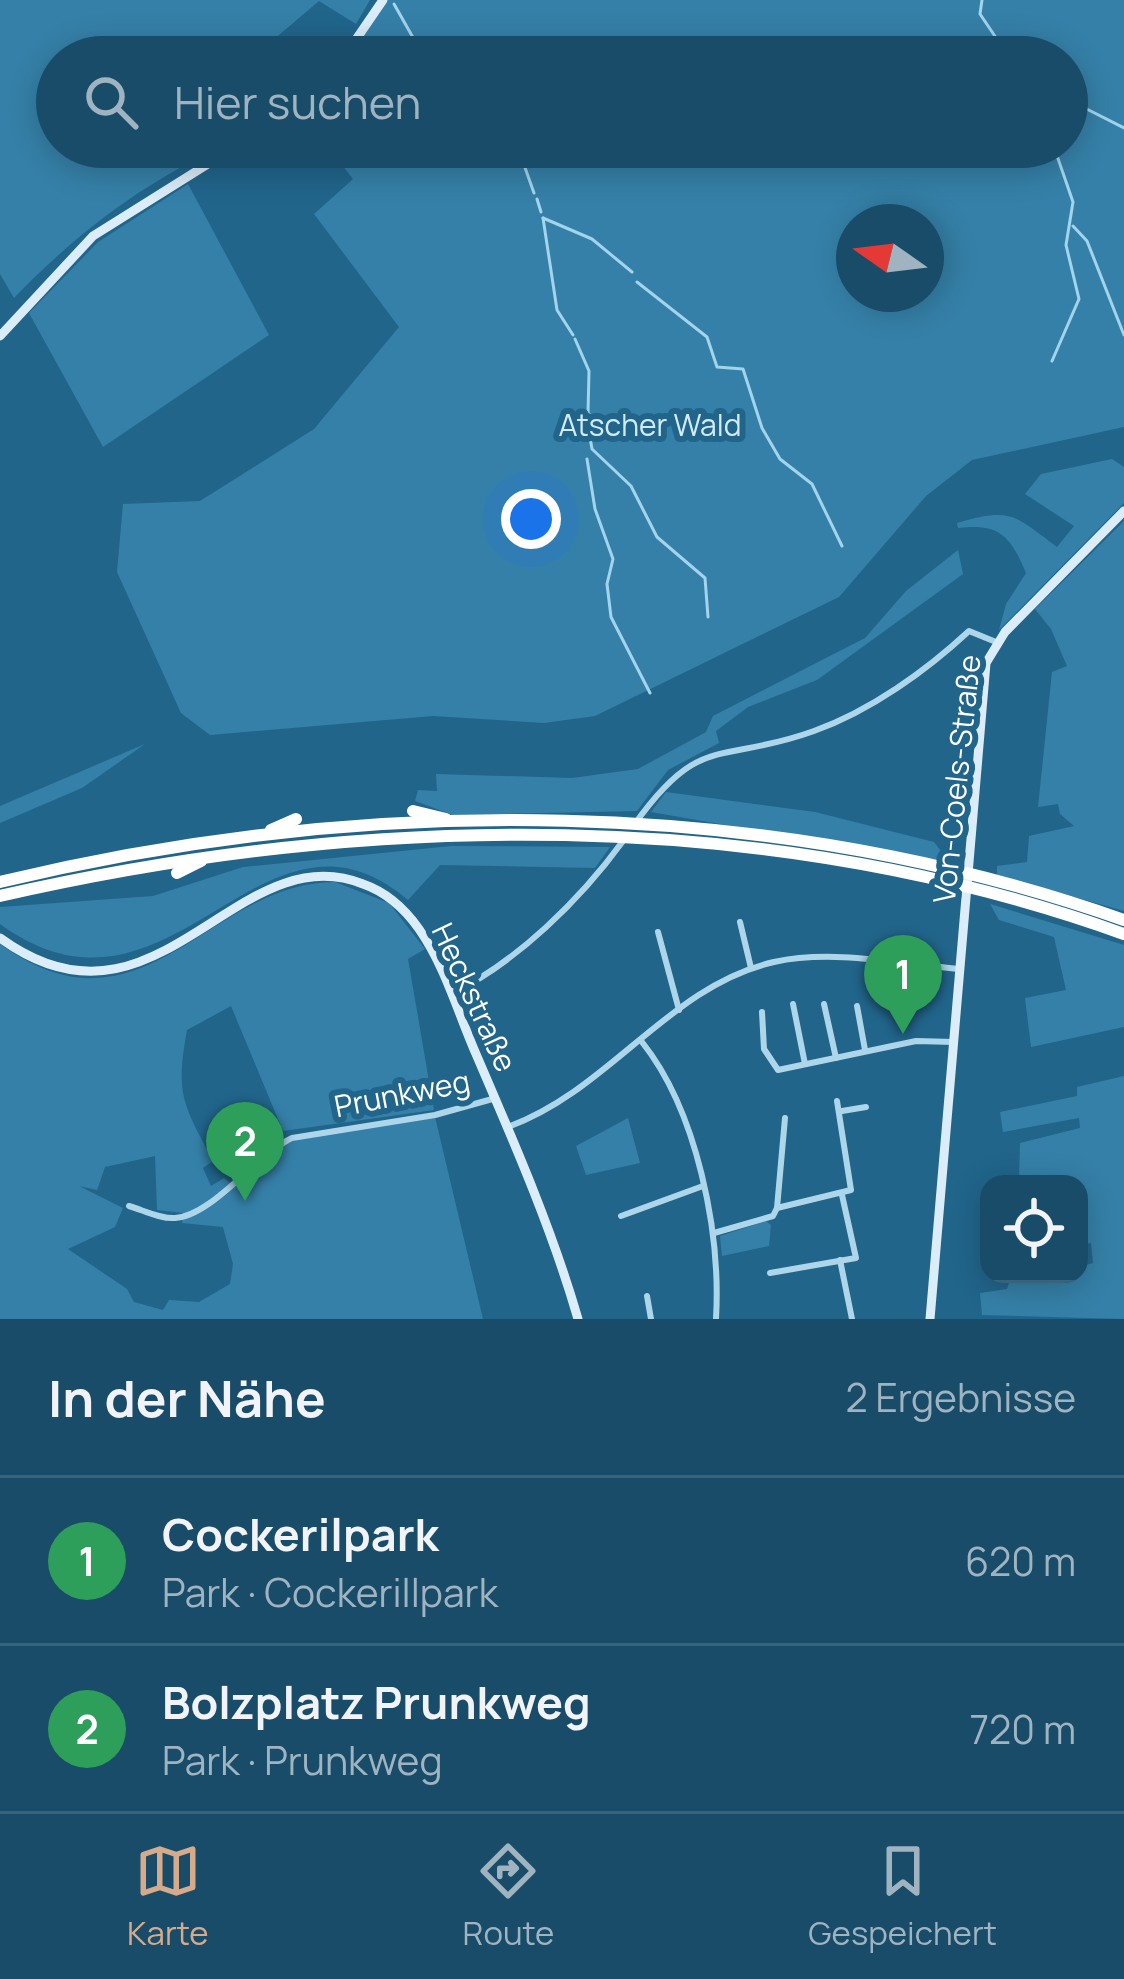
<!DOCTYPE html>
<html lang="de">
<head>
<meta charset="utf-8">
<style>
  :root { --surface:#194c68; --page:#22536e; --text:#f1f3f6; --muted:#9fb4c0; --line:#37637c; --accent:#d6ab8b }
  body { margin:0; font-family:Manrope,sans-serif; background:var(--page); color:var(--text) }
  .controls { position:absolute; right:36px; bottom:36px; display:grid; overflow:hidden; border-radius:24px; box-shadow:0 6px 30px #0003 }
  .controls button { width:108px; height:108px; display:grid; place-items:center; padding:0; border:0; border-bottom:3px solid var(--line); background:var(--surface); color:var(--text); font:60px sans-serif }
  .compass { position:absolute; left:836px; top:204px; width:108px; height:108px; border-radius:50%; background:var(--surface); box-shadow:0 6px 30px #0003; rotate:284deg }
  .you { position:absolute; left:531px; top:519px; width:42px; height:42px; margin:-30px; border:9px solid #fff; border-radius:50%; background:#1a73e8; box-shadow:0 0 0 18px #1a73e833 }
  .badge { display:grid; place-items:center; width:78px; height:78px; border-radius:50%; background:var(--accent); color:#fff; font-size:39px; font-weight:700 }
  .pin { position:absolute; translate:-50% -99px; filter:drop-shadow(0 3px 6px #0008) }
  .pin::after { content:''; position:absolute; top:63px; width:42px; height:36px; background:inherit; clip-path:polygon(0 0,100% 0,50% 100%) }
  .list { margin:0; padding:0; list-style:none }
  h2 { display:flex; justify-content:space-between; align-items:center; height:156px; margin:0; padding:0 48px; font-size:51px }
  h2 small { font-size:39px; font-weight:400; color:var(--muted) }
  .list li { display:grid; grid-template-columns:78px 1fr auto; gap:36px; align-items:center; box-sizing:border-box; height:168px; padding:0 48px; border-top:3px solid var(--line) }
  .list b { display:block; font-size:45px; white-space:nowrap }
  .list p { margin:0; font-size:39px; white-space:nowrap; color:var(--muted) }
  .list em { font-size:39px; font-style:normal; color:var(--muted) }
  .icon { flex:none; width:66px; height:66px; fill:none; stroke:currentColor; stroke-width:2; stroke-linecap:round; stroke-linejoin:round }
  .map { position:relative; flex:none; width:1124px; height:1319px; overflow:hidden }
  .search { position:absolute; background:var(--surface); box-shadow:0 6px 30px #0003; left:36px; right:36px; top:36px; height:132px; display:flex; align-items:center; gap:30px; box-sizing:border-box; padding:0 42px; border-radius:66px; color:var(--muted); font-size:45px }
  .sheet { height:492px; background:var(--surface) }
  nav { display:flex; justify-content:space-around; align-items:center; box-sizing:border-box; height:168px; border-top:3px solid var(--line); background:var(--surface); font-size:33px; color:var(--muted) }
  nav a { display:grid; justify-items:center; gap:6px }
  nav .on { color:var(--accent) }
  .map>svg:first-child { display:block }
  .green { fill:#3580a8; fill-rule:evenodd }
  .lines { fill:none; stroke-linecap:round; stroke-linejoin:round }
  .stream { stroke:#a2d4ec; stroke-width:3 }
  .minor { stroke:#aed6eb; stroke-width:6 }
  .secondary { stroke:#daedf9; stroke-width:9 }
  .motorway { stroke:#fff; stroke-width:12 }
  .labels { text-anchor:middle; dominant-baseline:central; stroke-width:12; stroke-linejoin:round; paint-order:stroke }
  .park-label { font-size:30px; fill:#d3ebf8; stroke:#21658b }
  .street-label { font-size:30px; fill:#fff; stroke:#21658b }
</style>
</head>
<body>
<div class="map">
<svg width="1124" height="1319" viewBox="0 0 1124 1319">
  <rect width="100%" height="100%" fill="#21658b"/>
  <!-- green -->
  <g class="green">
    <path d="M0,0H370L356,24L319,1L253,57H57V147H204L208,153C132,191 73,237 14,298L0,274Z"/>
    <path d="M387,0H1124V427L972,460L926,496L839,597L595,716L544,723L433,716L210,735L181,713L117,572L123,504L200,501L314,429L399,327L314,214L353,179L328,147H1067V57H349ZM854,222H926V294H854Z"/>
    <path d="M188,184L269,335L103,447L29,313L98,242Z"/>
    <path d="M1112,459L1124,467V503L999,630L1006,604L1026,573C1010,535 999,523 958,528L957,523C1012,507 1014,515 1057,547L1074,526L1025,494L1041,474Z"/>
    <path d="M1124,521V911L997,875V866L1027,862L1029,836L1074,826L1060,814L1058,804L1038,807L1052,672L1067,666L1051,629L1035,609Z"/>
    <path d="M958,550L963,574L817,680L748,707L716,731L719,743L668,770L637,811L453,815L415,801L418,790L437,791L436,774L572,778L638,769L706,732L713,716L865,638L906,591Z"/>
    <path d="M145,744L82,788L0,823V806Z"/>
    <path d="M666,792L815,812L934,842L944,855L942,863L651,812Z"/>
    <path d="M451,846L610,847L595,868L440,865L408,900C261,775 172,1049 0,924V907L153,896L243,867Z"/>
    <path d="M335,882L389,903L425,949L408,959L434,1110L283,1131L231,1006L187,1030C175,1096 183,1103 213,1161L203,1168L211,1186L224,1178L234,1186L276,1148L299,1139L435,1117L483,1319H0V944C144,1048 208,882 335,882ZM155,1156L157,1210L183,1213L182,1223L223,1227L233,1264L230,1284L199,1302L169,1300L163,1310L134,1302L127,1289L68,1249L115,1227L123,1208L79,1186L97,1190L105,1167Z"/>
    <path d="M990,904L1124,945V1027L1031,1047L1025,998L1066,990L1054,937L999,920Z"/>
    <path d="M1124,1076V1319L982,1315L980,1293L1007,1289L1010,1280L1079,1274V1267L1093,1263L1091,1243L1079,1245V1184H1046L1044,1176L1019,1180L1020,1143L1080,1128L1079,1118L1003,1132L1000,1112L1077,1096V1087Z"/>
    <path d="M628,1118L640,1163L586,1175L576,1146Z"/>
    <path d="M766,1221L771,1225L769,1246L722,1256L720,1236Z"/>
  </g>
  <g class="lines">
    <!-- stream -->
    <g class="stream">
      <path d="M982,0L980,14L1009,57"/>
      <path d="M394,4L424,57"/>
      <path d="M1067,99L1124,128"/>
      <path d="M507,147L523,162L534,193"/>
      <path d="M537,199L541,212"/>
      <path d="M543,218L557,310L573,335"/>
      <path d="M543,218L592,239L632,272"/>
      <path d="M1073,226L1087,241L1124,335"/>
      <path d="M637,282L707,337L717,367L743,369L762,428L780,459L812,484L842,546"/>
      <path d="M575,339L589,371L588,413L595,420L588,426L592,449L631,486L657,537L705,578L708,617"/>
      <path d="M1052,361L1079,299L1066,245L1073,202L1054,147"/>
      <path d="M587,459L595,509L613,559L607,584L611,617L650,693"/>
    </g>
    <!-- minor -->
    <g class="minor">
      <path d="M634,825C701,731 720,765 814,731C870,711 926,671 969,631L996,642"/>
      <path d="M740,922L751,968"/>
      <path d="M658,932L679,1010"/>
      <path d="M451,994C517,962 580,900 623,841"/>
      <path d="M793,1004L805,1064"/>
      <path d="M824,1004L836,1058"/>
      <path d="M857,1006L865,1050"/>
      <path d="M762,1012L764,1049L778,1070L916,1041L954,1042"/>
      <path d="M642,1042C697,1111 721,1232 716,1319"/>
      <path d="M842,1111L866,1107"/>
      <path d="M508,1127C610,1090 670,985 774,962C833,949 901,964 960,969"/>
      <path d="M129,1206C143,1210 160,1219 175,1218C212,1216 256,1155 292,1138L435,1115L496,1098"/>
      <path d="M777,1208L785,1118"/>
      <path d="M621,1216L703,1186"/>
      <path d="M714,1233L773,1216L777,1208L851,1190L837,1101"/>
      <path d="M840,1260L852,1319"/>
      <path d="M770,1273L856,1258L842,1195"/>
      <path d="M647,1296L651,1319"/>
    </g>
    <!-- secondary -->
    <g class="secondary">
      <path d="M344,57L383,0"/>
      <path d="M0,336L93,236L235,147"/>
      <path d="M0,938C156,1052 236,833 363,884C386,892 405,909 419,929C445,966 458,1013 476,1054C513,1140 552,1229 578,1319"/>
      <path d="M930,1319L986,663L1005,632L1124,511"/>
    </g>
    <!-- motorway -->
    <g class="motorway">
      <path d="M413,811L446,819"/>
      <path d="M271,830L296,819"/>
      <path d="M177,873L201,861"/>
      <path d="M0,882C365,794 767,794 1124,920"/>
      <path d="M0,896C367,812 765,805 1124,934"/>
    </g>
  </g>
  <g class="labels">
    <!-- park labels -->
    <g class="park-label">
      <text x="650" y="424">Atscher Wald</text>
    </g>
    <!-- street labels -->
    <g class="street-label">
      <text transform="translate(956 779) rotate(-84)">Von-Coels-Straße</text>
      <text transform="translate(475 997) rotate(65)">Heckstraße</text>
      <text transform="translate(402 1093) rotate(-11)">Prunkweg</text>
    </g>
  </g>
</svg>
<div class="controls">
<button><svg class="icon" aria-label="locate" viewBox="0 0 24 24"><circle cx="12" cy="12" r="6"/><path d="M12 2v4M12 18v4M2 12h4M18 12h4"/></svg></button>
</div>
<svg class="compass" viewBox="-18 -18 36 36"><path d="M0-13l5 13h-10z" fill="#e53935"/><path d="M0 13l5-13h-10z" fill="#9fb4c0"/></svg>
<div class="you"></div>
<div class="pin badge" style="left:903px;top:1034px;background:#2e9e5b">1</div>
<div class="pin badge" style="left:245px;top:1201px;background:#2e9e5b">2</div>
<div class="search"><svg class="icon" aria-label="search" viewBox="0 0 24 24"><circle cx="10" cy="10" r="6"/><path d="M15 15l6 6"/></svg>Hier suchen</div>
</div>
<section class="sheet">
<h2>In der Nähe<small>2 Ergebnisse</small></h2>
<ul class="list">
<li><span class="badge" style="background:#2e9e5b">1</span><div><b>Cockerilpark</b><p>Park · Cockerillpark</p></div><em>620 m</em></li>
<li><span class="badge" style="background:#2e9e5b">2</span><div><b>Bolzplatz Prunkweg</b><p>Park · Prunkweg</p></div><em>720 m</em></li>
</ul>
</section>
<nav>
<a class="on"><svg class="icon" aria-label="map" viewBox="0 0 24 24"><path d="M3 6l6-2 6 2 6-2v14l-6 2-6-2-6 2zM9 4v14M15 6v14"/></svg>Karte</a>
<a><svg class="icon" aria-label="directions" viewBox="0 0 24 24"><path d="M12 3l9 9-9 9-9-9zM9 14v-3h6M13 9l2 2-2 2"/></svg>Route</a>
<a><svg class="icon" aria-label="saved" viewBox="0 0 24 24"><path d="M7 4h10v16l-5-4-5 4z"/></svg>Gespeichert</a>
</nav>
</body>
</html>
